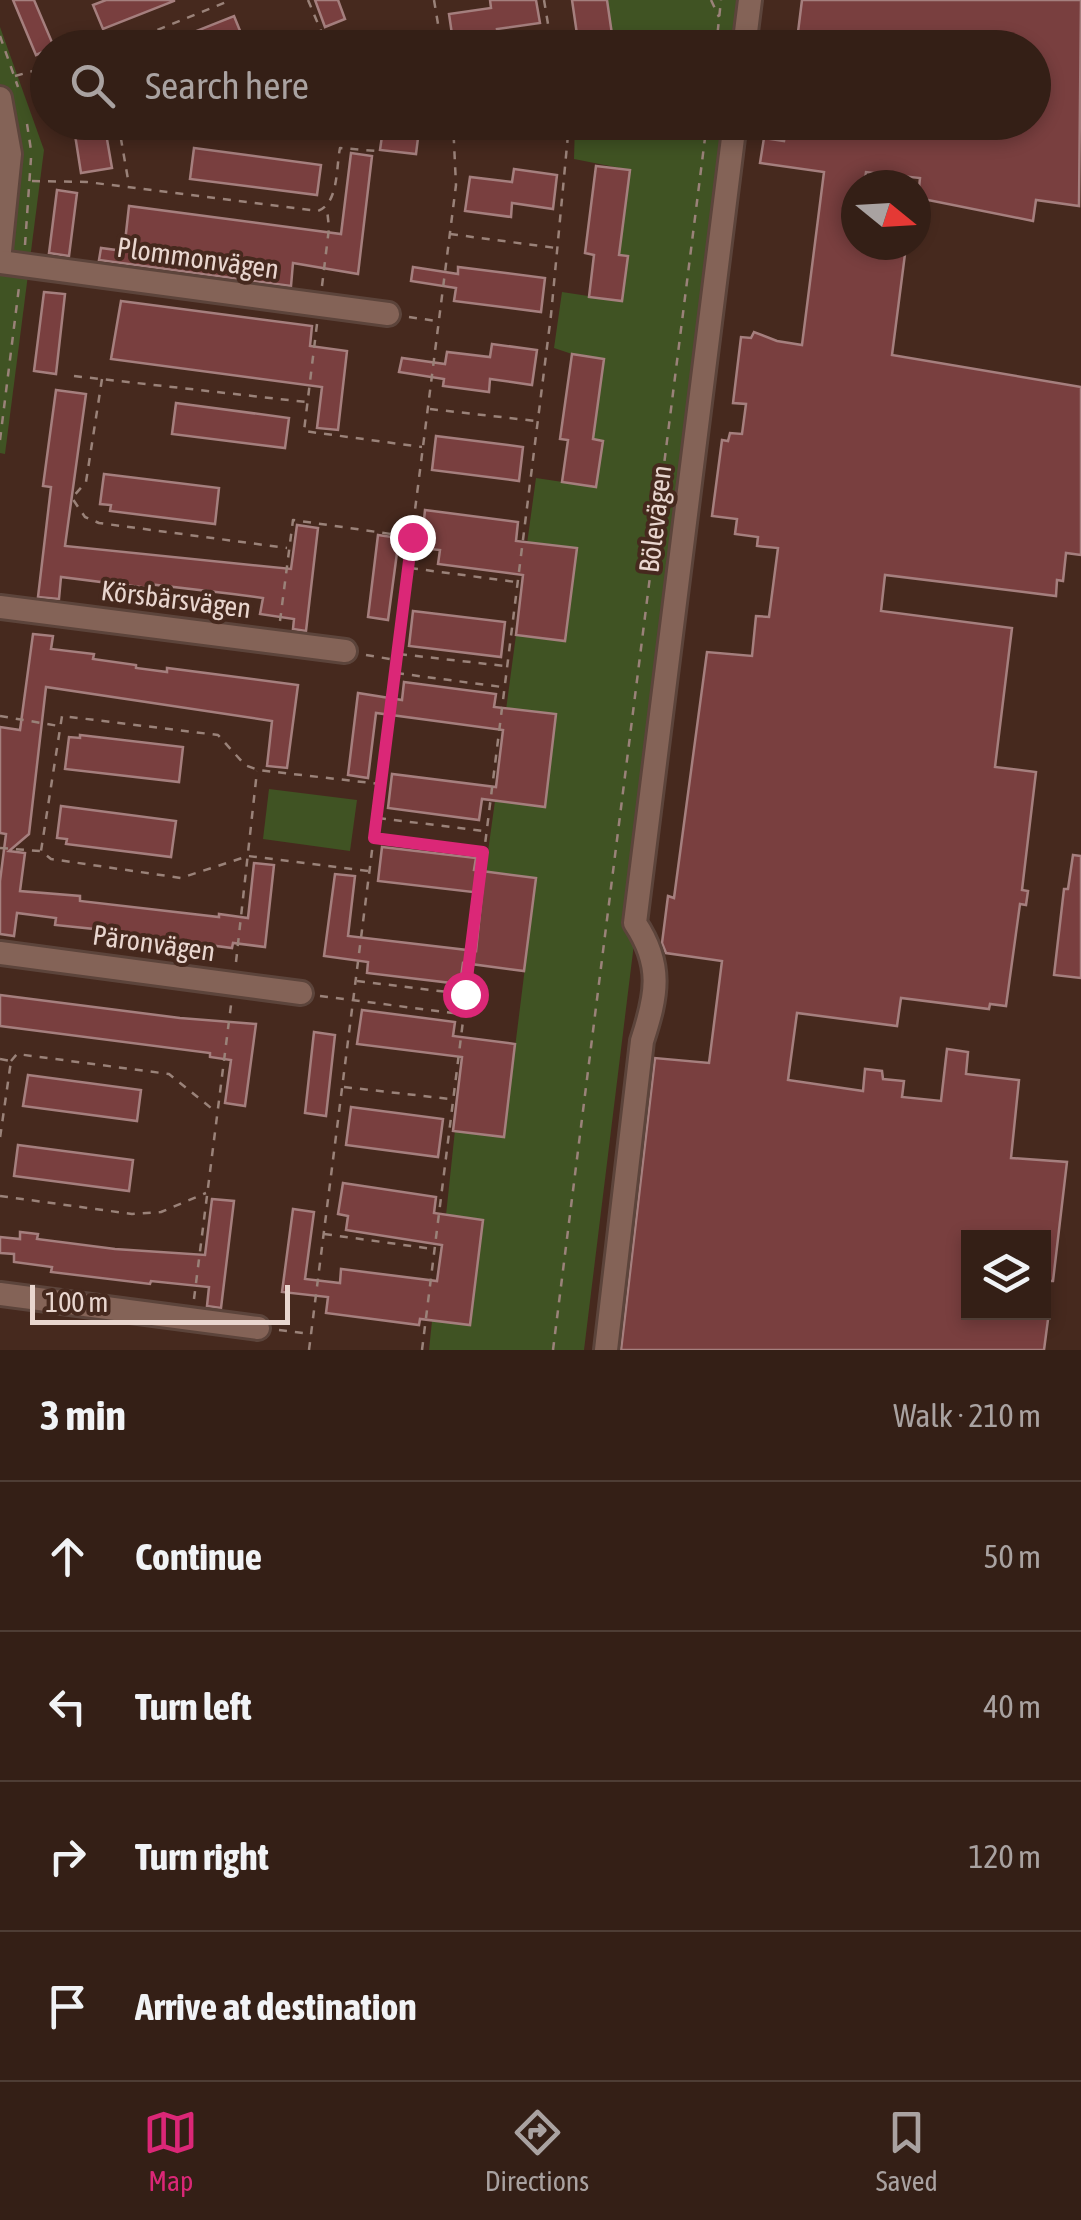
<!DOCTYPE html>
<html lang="en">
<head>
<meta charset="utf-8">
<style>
  :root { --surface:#341f16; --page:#3c271f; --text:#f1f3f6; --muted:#a9a2a1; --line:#4e3d35; --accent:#db2777 }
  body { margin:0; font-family:"Asap Condensed",sans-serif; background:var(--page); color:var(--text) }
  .controls { position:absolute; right:30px; bottom:30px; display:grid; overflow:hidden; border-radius:0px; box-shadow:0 5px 15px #0003 }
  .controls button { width:90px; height:90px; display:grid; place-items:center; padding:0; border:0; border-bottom:2px solid var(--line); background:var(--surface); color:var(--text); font:50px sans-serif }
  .compass { position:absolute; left:841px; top:170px; width:90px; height:90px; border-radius:50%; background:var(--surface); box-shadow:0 5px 15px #0003; rotate:108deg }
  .scale { position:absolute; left:30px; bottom:25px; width:260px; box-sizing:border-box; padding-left:10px; border:5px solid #e9d6cf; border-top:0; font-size:28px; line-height:35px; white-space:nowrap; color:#e9d6cf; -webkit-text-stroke:8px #46291e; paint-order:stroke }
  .stop { position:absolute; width:30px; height:30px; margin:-22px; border:8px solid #db2777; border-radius:50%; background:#fff }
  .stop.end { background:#db2777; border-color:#fff; box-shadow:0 2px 10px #0008 }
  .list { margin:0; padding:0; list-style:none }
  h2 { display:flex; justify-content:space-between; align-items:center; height:130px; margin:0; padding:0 40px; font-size:42px }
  h2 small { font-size:32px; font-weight:400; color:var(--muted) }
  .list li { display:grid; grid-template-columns:65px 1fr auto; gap:30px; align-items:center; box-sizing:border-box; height:150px; padding:0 40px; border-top:2px solid var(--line) }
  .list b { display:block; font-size:38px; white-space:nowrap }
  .list em { font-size:32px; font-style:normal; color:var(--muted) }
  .icon { flex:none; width:55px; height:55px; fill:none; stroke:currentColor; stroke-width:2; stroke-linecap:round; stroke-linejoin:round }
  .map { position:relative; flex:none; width:1081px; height:1350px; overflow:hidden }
  .search { position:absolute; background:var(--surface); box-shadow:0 5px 15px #0003; left:30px; right:30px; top:30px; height:110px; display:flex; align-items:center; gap:25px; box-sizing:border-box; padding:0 35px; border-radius:55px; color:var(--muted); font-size:38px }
  .sheet { height:730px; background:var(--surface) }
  nav { display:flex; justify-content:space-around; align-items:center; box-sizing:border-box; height:140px; border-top:2px solid var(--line); background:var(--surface); font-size:28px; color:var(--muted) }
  nav a { display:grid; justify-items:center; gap:5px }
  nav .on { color:var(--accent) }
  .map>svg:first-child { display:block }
  .green { fill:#405323 }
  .building { fill:#793f3f; stroke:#a57f7e; stroke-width:2.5 }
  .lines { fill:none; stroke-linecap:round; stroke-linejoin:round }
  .minor-casing { stroke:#5c443b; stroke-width:28 }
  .path { stroke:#9a8279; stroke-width:2.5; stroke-dasharray:8 8; stroke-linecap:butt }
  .minor { stroke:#846357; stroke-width:22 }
  .route { stroke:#db2777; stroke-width:12 }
  .labels { text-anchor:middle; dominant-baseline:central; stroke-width:8; stroke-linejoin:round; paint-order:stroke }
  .street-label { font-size:28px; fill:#e9d6cf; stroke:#46291e }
</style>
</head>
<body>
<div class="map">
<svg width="1081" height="1350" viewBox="0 0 1081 1350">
  <rect width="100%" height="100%" fill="#46291e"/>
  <!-- green -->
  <g class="green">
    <path d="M607,0H750L744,47H614Z"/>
    <path d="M0,27L44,150L5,454L0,453Z"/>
    <path d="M575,123H735L584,1350H429L432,1321L470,1325L483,1220L446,1215L455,1130L504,1136L536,879L485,873L495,801L545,807L556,715L506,710L516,635L565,641L577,549L527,544L536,478L596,487L603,441L593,439L604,359L572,354L554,348L562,292L621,301L628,257L619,255L630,170L574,159Z"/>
    <path d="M269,789L357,800L350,851L263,839Z"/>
  </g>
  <!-- building -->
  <g class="building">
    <path d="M13,0H34L54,47L36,55Z"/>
    <path d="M106,0H174V1L103,29L93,5Z"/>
    <path d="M315,0H338L345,19L325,27Z"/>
    <path d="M490,0H536L540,23L497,29L499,42L454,48L449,14L491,8Z"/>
    <path d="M572,0H607L614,48H579Z"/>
    <path d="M802,0H1081L1079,206L1036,200L1033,221L918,198L920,178L866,172L864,185H856V245H879L878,251L905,254L892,355L1081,387V555L1066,553L1063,581L1057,580L1056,596L885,575L881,611L1012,628L995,767L1036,772L1022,890L1028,891L1026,905L1020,904L1006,1006L990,1004L989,1009L901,998L897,1026L797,1013L788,1080L863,1091L865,1069L882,1071L883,1079L904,1081L902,1097L941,1101L947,1049L968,1052L966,1074L1019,1080L1011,1158L1067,1162L1053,1281H1044V1238H968V1312H1049L1044,1350H621L655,1058L709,1063L722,961L666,953L662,943L668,896L674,898L707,652L752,656L756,616L769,617L778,548L757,546L758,537L735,534L737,519L712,516L722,440L728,441L730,433L742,434L746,404L733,403L741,337L751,338L754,332L777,341L802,345L824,172L760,163L764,138L784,141L787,122H1034V48H796Z"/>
    <path d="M234,16L247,48H156V47Z"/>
    <path d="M73,122H104L112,168L81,173Z"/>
    <path d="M393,122H420L416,154L380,150L383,129L392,130Z"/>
    <path d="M465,122H510L511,131L467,137Z"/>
    <path d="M194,148L321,165L317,195L190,179Z"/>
    <path d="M351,153L372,156L358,274L293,263L291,286L99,260L101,248L124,251L129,206L341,234Z"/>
    <path d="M596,166L630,170L619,255L628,256L622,301L589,297L594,255L585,253Z"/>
    <path d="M514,169L557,175L553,209L512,203L511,217L465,211L470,177L512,182Z"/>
    <path d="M57,190L77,193L69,256L49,253Z"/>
    <path d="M413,267L458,274V267L545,278L541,312L454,301L456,288L411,281Z"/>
    <path d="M44,292L65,294L56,374L34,371Z"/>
    <path d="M121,301L312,326L310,346L347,351L338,430L317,428L322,387L111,359Z"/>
    <path d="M492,344L537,350L532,385L490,379L489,392L443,386L444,379L399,372L402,358L445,364L447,352L490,357Z"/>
    <path d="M572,354L604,359L593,439L603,441L596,487L562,482L568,440L560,439Z"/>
    <path d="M56,390L86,394L65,546L291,569L297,525L318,528L306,631L293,629L294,619L260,614L263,598L233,594L148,584V588L61,577L59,599L38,597L51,487L43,486Z"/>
    <path d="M176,403L289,418L285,448L172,434Z"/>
    <path d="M436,436L523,447L519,481L432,470Z"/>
    <path d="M104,474L219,488L215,524L110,511L111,505L100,504Z"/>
    <path d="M425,510L518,522L516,541L577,548L565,641L516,635L523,575L438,564L440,550L421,548Z"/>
    <path d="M378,535L399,538L388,620L368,617Z"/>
    <path d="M413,611L505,622L501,657L409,646Z"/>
    <path d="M33,634L53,636L51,649L94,654L93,659L136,665V668L167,672V668L298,685L287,768L267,766L272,721L46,687L29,834L9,851L25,853L20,891L80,896V901L219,917V914L248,918L254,863L274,865L265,947L233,943L232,948L193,943L192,948L94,935V929L55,925L56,918L17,913L14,936L0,934V881L6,834L0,833V727L20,730Z"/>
    <path d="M404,682L496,694L494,707L556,714L545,807L482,799L479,820L388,808L392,774L496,787L503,730L376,713L368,778L348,775L358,693L402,700Z"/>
    <path d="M80,735L183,747L179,782L65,769L69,737L80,738Z"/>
    <path d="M61,806L176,821L171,857L66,844L67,839L57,838Z"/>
    <path d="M382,847L476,858L474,870L536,878L524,971L463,963L460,984L367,973L368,962L324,956L335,874L355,876L348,936L476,951L482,893L378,881Z"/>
    <path d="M1073,855L1081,856V978L1054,975L1064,889H1068Z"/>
    <path d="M0,995L180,1018L256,1024L245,1106L225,1103L231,1060L210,1057V1053L0,1026Z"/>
    <path d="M362,1010L455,1022L453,1036L515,1044L504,1137L453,1131L462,1057L357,1044Z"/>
    <path d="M314,1032L335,1035L326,1116L305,1113Z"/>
    <path d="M28,1075L141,1090L137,1121L23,1106Z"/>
    <path d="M351,1107L443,1119L438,1157L346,1145Z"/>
    <path d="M18,1145L133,1160L129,1191L14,1176Z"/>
    <path d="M343,1183L436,1197L434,1213L483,1220L470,1325L420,1319L419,1325L326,1313L328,1297L282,1292L293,1209L314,1212L305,1279L340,1283L341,1269L437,1281L442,1245L346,1230L348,1216L338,1214Z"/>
    <path d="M212,1199L234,1201L221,1308L207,1306L209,1287L151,1281L150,1284L51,1272L52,1267L14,1262V1254L0,1253V1237L20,1239V1232L38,1234L37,1239L115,1249L205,1255Z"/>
  </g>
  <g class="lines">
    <!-- minor casing -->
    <g class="minor-casing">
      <g id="minor">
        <path d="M744,48L750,0"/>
        <path d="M0,98L10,154L0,251"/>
        <path d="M0,262L388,314"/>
        <path d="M0,607L345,651"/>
        <path d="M0,953L301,993"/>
        <path d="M0,1294L258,1328"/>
        <path d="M606,1350L642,1041C657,995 663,965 635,923L735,122"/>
      </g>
    </g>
    <!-- path -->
    <g class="path">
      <path d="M308,0L321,31"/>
      <path d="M434,0L442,48"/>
      <path d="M544,0L552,48"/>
      <path d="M711,0L719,17"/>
      <path d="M0,36L18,87"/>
      <path d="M113,48L231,0"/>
      <path d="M716,48L721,0"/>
      <path d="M15,76L48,67"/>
      <path d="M118,122L129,185"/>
      <path d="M27,124L31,150"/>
      <path d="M32,181L87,182L318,211C339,203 336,167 340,148L377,151"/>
      <path d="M450,234L556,248"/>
      <path d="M25,245L31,158"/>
      <path d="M322,286L329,228L327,209"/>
      <path d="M409,317L436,321"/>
      <path d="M317,324L304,431L422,447"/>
      <path d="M74,376L306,402"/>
      <path d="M102,379L86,482L72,498L85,517L99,523L287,548"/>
      <path d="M430,409L536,421"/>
      <path d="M0,440L19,287"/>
      <path d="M410,568L516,582"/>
      <path d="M280,621L293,520L412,537"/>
      <path d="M399,654L505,666"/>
      <path d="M366,655L396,660"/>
      <path d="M396,673L502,687"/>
      <path d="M0,716L59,726"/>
      <path d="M378,818L484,831"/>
      <path d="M375,838L481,852"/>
      <path d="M0,848L40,851"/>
      <path d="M368,871L248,856L181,878L51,859L41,851L62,716L218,735L245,765L258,770L380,784"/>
      <path d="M236,962L257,771"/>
      <path d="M357,981L464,994"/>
      <path d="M320,996L461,1014"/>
      <path d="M0,1059L11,1061L0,1138"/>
      <path d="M11,1061L17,1054L169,1074L216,1112"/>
      <path d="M344,1087L450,1099"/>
      <path d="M0,1196L132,1214L161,1212L206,1193"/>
      <path d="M324,1234L433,1249"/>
      <path d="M194,1299L231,1005"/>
      <path d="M279,1330L311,1334"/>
      <path d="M309,1350L456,185L453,122"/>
      <path d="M422,1350L551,315L568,135L566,122"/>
      <path d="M553,1350L707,122"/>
    </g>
    <!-- minor -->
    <use href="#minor" class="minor"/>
  </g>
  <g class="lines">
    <!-- route -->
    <path class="route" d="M412,537L374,838L483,852L465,994"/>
  </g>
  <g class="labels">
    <!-- street labels -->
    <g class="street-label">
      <text transform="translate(198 258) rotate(8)">Plommonvägen</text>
      <text transform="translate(655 519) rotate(-83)">Bölevägen</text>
      <text transform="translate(176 599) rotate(7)">Körsbärsvägen</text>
      <text transform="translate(154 943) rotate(8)">Päronvägen</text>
    </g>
  </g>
</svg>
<div class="controls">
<button><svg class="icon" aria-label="layers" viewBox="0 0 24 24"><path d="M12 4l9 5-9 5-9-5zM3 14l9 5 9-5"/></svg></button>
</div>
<svg class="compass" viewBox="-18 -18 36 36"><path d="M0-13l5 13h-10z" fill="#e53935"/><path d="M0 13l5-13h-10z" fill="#a9a2a1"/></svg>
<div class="scale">100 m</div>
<div class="stop" style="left:465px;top:994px"></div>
<div class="stop end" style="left:412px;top:537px"></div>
<div class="search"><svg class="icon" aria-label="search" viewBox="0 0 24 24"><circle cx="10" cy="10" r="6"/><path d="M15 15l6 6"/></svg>Search here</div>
</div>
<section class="sheet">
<h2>3 min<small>Walk · 210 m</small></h2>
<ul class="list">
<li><svg class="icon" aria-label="ahead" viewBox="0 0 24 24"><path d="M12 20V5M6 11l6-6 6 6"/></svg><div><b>Continue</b></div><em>50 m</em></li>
<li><svg class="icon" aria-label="left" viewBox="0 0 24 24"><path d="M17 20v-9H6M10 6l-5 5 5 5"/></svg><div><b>Turn left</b></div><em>40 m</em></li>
<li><svg class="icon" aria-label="right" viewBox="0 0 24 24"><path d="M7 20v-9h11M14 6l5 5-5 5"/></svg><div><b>Turn right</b></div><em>120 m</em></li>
<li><svg class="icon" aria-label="arrive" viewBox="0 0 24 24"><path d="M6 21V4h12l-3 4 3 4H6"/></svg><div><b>Arrive at destination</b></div></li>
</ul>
</section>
<nav>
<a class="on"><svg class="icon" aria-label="map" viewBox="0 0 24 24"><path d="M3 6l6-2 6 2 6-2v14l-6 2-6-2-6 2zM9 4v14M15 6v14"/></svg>Map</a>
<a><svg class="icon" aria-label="directions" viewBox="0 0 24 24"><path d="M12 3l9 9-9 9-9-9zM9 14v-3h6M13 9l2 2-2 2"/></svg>Directions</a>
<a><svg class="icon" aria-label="saved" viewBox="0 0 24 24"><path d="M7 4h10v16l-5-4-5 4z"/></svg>Saved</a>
</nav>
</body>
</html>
